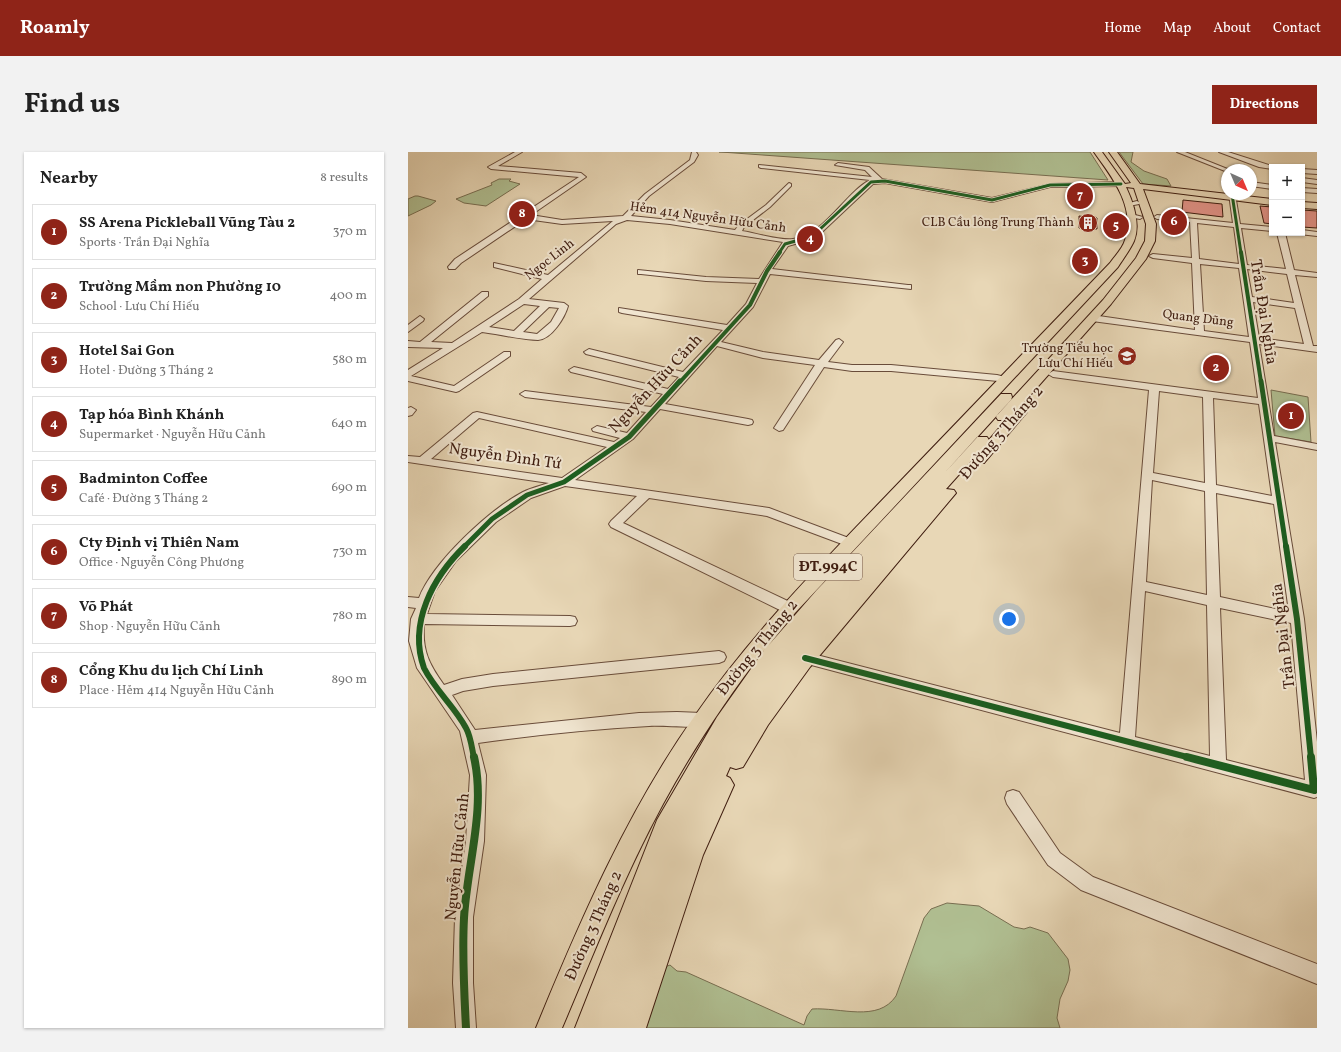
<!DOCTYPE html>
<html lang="en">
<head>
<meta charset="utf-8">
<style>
  :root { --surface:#fff; --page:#f2f2f2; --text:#222; --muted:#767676; --line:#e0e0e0; --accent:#8f2418 }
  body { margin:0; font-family:Vollkorn,serif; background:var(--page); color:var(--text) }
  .controls { position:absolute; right:12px; top:12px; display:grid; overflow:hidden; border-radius:0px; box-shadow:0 1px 3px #0004 }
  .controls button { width:36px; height:36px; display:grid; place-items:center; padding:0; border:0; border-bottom:1px solid var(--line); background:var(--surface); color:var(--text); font:20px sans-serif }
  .compass { position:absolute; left:813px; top:12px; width:36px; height:36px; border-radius:50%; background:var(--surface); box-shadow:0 1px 3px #0004; rotate:136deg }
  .you { position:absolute; left:601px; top:467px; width:14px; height:14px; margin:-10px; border:3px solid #fff; border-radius:50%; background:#1a73e8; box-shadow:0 0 0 6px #1a73e833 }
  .badge { display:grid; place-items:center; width:26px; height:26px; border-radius:50%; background:var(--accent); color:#fff; font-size:13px; font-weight:700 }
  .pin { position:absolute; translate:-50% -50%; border:2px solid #fff; box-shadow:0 1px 4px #0006 }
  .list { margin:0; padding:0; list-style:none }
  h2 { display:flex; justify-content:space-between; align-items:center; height:52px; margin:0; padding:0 16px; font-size:17px }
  h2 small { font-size:13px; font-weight:400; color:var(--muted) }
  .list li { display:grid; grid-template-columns:26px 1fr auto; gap:12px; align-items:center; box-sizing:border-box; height:56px; margin:0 8px 8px; padding:0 8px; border:1px solid var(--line); border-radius:0px }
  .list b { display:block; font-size:15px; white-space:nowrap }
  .list p { margin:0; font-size:13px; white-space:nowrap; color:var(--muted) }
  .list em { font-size:13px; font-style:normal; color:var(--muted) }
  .map { position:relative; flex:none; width:909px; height:876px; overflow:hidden; border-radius:0px }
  header { display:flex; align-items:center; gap:24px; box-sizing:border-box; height:56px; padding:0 20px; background:var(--accent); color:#fff }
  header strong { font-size:19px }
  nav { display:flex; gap:22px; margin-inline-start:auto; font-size:14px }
  .intro { display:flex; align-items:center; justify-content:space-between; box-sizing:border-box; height:96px; padding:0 24px }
  h1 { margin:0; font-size:28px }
  .button { padding:10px 18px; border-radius:0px; background:var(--accent); color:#fff; font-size:14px; font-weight:700 }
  main { display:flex; gap:24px; padding:0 24px }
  aside { flex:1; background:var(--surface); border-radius:0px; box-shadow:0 1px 3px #0004 }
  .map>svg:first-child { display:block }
  .green { fill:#b0bf92; stroke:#786e51 }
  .building { fill:#e39489; stroke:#3f1d10 }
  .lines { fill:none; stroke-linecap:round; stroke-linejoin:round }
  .minor-casing { stroke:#694c3a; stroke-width:2 }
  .major-casing { stroke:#3f1d10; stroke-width:2 }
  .minor { fill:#f0e5d0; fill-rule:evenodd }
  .major { fill:#e8d7b6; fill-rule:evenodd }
  .cycleway-far4-casing { stroke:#f0e5d0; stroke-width:4.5 }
  .cycleway-far3-casing { stroke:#f0e5d0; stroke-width:5.5 }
  .cycleway-far2-casing { stroke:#f0e5d0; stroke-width:7 }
  .cycleway-far1-casing { stroke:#f0e5d0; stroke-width:9 }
  .cycleway-casing { stroke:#f0e5d0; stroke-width:10 }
  .cycleway-far4 { stroke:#1b5e20; stroke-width:3 }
  .cycleway-far3 { stroke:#1b5e20; stroke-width:4 }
  .cycleway-far2 { stroke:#1b5e20; stroke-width:5 }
  .cycleway-far1 { stroke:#1b5e20; stroke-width:6 }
  .cycleway { stroke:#1b5e20; stroke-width:8 }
  .labels { text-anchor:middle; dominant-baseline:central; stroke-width:4; stroke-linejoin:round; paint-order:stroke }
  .far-street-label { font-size:13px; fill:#3f1d10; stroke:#f0e5d0 }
  .far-poi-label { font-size:13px; fill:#3f1d10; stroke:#f0e5d0; text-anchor:end }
  .shield { fill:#f0e5d0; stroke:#74594a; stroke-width:1 }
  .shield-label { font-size:15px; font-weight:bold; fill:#3f1d10 }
  .street-label { font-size:16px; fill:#3f1d10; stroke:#f0e5d0 }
</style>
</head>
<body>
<header>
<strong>Roamly</strong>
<nav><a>Home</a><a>Map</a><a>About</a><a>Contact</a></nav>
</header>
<div class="intro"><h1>Find us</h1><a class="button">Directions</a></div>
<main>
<aside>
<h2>Nearby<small>8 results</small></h2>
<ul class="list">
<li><span class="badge">1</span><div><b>SS Arena Pickleball Vũng Tàu 2</b><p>Sports · Trần Đại Nghĩa</p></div><em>370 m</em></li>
<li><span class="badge">2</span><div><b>Trường Mầm non Phường 10</b><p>School · Lưu Chí Hiếu</p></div><em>400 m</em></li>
<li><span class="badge">3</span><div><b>Hotel Sai Gon</b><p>Hotel · Đường 3 Tháng 2</p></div><em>580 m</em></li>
<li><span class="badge">4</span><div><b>Tạp hóa Bình Khánh</b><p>Supermarket · Nguyễn Hữu Cảnh</p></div><em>640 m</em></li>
<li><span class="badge">5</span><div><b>Badminton Coffee</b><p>Café · Đường 3 Tháng 2</p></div><em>690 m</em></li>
<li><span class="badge">6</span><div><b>Cty Định vị Thiên Nam</b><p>Office · Nguyễn Công Phương</p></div><em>730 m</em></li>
<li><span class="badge">7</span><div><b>Võ Phát</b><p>Shop · Nguyễn Hữu Cảnh</p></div><em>780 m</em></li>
<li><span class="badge">8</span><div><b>Cổng Khu du lịch Chí Linh</b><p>Place · Hẻm 414 Nguyễn Hữu Cảnh</p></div><em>890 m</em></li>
</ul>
</aside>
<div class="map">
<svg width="909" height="876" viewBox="0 0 909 876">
  <rect width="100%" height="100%" fill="#e8d7b6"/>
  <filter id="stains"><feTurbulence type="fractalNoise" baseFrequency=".005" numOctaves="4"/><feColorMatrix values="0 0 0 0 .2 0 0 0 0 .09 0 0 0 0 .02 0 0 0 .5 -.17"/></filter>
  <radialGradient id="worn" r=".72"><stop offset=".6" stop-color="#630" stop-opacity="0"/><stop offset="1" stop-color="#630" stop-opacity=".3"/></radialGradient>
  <!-- green -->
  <g class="green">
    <path d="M311,0H682L700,28L313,0Z"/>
    <path d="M711,0H725L723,10L736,19L759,27L763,34L735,32Z"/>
    <path d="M91,27H103L101,29L112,32L78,54L56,51L48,47L84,33L83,31Z"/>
    <path d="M7,44H10L28,49L23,53L0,64V47Z"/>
    <path d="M863,238L900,245L903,290L867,284Z"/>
    <path d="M539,751L571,754L606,775L616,777L622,775L640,781L660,807L662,818L660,829L652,847L649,866L652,876H236L254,816L262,813L269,819L278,820L396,873L399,864L404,857C432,855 470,871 488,844L516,766L523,757Z"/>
  </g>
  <!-- building -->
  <g class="building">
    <path d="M775,48L814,52L815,65L774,60Z"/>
    <path d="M852,54L864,55V72L856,71Z"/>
    <path d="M894,58L909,59V76L894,75Z"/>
    <path d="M671,64L689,66V77L671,76Z"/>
  </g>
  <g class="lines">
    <!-- minor casing -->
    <g class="minor-casing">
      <g id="minor">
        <path d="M107,0H114L90,14L173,21L178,25L123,63L154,68L215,64L237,42L282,8L284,0H288L290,3L286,10L241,44L223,64L262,68L327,78L331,73L358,53L381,31L383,32V34L362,55L336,75L334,79C347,81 373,89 385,87C416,84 437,41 462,28L353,16L351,15V13L464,25L457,18L427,13L430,11L461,15L474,27L584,46L642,32L713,30L716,32L713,34L642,35L584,50L477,31L465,32L414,80L401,88L380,94L364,117L500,133H503V137L362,122L345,155L313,190L355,200L411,208L428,188L431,187L435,190L420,210L444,213H483L589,223L601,226L603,228L601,230L483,219H444L416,215L375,278L371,279L366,276L407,213L355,206L309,194L257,252L340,267L344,268L345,270L344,272L340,273L252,257L225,287L167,328L361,356L446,388L448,391L446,394L442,395L359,364L241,346L215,371L386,452L388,456L386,460L381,461L376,460L203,375L201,372L203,369L229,344L157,334L123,346L88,370L48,409L27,439L19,462L162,464L167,465L169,469L167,473L162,474L16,472C14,499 21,512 36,533L54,527L85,522L311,499L316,501L318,505L316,509L311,511L85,534L55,539L44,543L67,578L231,561L269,560L294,561L299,563L302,568L299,573C289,577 256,573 241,574C184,577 127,583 70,591L78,623L76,689L65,765V831L68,876H48L45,831L47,765L58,689L62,623L52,579L9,516L1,489L3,467L8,456L0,455V445L11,446C25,410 81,358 115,340C123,336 132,334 141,331L0,310V304L12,305L65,261L69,260L206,290L212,286L185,279L184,277L189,274L219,281L238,260L117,245L112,242L117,239L243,255L255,242L163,220L161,218L166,215L260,237L271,225L178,202L176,200L181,197L275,220L315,178L214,161L211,160V156L319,173L338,152L349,131L298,129L233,122H230V118L298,125L351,127L375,90L262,72L219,68L208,72L121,147L156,151L160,154C157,165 144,187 130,188C115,188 90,182 74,180L3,224L46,234L96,200H102V204L51,239L48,240L0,229V218L35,196L0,195V189L12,190L74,140H80V144L23,190L44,191L111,147L134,127L86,115V111L140,123L205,69L154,72L118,67L53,111L47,117H41L40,115L47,107L171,25L83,17L80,15ZM116,152L132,154L106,179L81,175ZM141,155L151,156L143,170L129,182L115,180ZM71,266L199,295L154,326L23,307Z"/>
        <path d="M769,0H777L822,18L817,19Z"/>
        <path d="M811,0H820L867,15H864V17L851,15Z"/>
        <path d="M894,17L909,18V22L894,21Z"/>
        <path d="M894,26L909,28V32L894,30Z"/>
        <path d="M843,30L864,33V37L843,34Z"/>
        <path d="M894,36L909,37V41L894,40Z"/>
        <path d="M821,42H827L832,72L864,75V79L833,76L839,113L878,117L869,81H877L886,118L909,121V125L887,123L905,194H909V200L851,192L866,284L909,292V298L867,290L896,467L909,590V645L906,646L392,510L390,506L392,502L397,500L712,581L741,238L645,225L640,222L645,219L850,246L842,190L684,169L680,166L684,163L787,178L784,111L745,106L741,104L745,102L784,106L782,70L749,67L746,65L749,63L825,71ZM789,71L826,75L831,112L791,107ZM792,112L831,116L841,185L796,179ZM839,117L879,122L886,151L844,145ZM845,150L887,156L896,192L851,186ZM751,239L795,245L797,331L745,321ZM805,246L851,252L864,344L808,333ZM744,328L797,339L799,443L738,430ZM808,341L866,352L881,460L812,445ZM737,439L799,453L802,604L727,585ZM812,456L883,471L897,628L818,608Z"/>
        <path d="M729,49L732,51L731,52L721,54L718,52Z"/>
        <path d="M723,62L735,65L732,67L721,65V63Z"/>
        <path d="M894,78L909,80V84L891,82L894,81Z"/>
        <path d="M12,164L16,167L15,169L0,180V173Z"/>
        <path d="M3,255L8,258L4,263L0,264V256Z"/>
        <path d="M605,638L611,640L652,701L685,725L909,812V832L673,738L640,713L599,652L597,646L599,640Z"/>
      </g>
    </g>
    <!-- major casing -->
    <g class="major-casing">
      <g id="major">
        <path d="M686,0H694L717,32L723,31L701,0H709L732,32L864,47V53L735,37L748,72L747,89L738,107L703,152L610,257H617L619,260L576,311H566L564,308L538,337L546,338L548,341L402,515L360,573L335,615L328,617L322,615L318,624L322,626L326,633L295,703L238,876H167L249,668L309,565L357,497C319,546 285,597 255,652C216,724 186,801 154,876H128C172,769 219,660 286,565C343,482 411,414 480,342C554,265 628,188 702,111C707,104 715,96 717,88C728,55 704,25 686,0ZM718,35L726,36L738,72L737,89L728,106L695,148L590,262L588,265L590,268H598L581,288L579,285H569L533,325L603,248L604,245L603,242H593L408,439L360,494L387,461L710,115C715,107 722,98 726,89C733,72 725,50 718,35Z"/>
        <path d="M894,50L909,51V57L894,56Z"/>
      </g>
    </g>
    <!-- minor -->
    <use href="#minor" class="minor"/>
    <!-- major -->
    <use href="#major" class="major"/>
    <!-- cycleway-far4 casing -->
    <g class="cycleway-far4-casing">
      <g id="cycleway-far4">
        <path d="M824,42L833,101"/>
        <path d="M371,101L377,92L398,86L411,78L463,30L477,29L584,48L642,33L713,32"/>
      </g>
    </g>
    <!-- cycleway-far3 casing -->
    <g class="cycleway-far3-casing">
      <g id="cycleway-far3">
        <path d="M833,100L853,230"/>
        <path d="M272,230L342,153L359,119L372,100"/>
      </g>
    </g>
    <!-- cycleway-far2 casing -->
    <g class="cycleway-far2-casing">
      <g id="cycleway-far2">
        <path d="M853,229L878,395"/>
        <path d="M56,395L84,367L119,343L156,330L221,285L272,229"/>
      </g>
    </g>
    <!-- cycleway-far1 casing -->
    <g class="cycleway-far1-casing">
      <g id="cycleway-far1">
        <path d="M57,394C25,425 0,471 16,516C27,538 47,555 58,576C63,585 64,597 66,606"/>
        <path d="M878,394L889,467L903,606"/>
        <path d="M397,506L783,606"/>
      </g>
    </g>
    <!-- cycleway casing -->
    <g class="cycleway-casing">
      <g id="cycleway">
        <path d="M779,605L906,638L903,605"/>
        <path d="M58,876C56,839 54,803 56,766C59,713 78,658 66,605"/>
      </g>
    </g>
    <!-- cycleway-far4 -->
    <use href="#cycleway-far4" class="cycleway-far4"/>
    <!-- cycleway-far3 -->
    <use href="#cycleway-far3" class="cycleway-far3"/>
    <!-- cycleway-far2 -->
    <use href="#cycleway-far2" class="cycleway-far2"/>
    <!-- cycleway-far1 -->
    <use href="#cycleway-far1" class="cycleway-far1"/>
    <!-- cycleway -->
    <use href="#cycleway" class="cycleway"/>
  </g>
  <!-- icons -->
  <defs>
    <g id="building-disc" transform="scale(1)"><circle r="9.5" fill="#8f2418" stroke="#f0e5d0"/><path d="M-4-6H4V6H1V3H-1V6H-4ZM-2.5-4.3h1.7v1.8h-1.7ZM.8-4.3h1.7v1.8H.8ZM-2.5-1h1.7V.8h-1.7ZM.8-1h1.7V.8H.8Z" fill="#fff"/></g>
    <g id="school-disc" transform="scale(1)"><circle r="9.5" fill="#8f2418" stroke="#f0e5d0"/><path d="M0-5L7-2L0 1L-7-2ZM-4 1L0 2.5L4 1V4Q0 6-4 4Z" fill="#fff"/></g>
  </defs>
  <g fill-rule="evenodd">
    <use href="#building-disc" x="680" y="71"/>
    <use href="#school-disc" x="719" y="204"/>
  </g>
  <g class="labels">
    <!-- far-street labels -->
    <g class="far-street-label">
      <text transform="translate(300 66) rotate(8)">Hẻm 414 Nguyễn Hữu Cảnh</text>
      <text transform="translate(142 108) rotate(-38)">Ngọc Linh</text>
      <text transform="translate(790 167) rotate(7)">Quang Dũng</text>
    </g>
    <!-- far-poi labels -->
    <g class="far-poi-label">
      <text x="666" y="71">CLB Cầu lông Trung Thành</text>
      <text x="705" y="197">Trường Tiểu học<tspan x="705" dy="15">Lưu Chí Hiếu</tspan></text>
    </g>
    <!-- shield labels -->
    <rect class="shield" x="386" y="402" width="68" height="26" rx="3"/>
    <g class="shield-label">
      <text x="420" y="415">ĐT.994C</text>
    </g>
    <!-- street labels -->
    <g class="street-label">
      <text transform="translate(855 160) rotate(81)">Trần Đại Nghĩa</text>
      <text transform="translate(248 232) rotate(-47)">Nguyễn Hữu Cảnh</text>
      <text transform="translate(594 281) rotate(-49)">Đường 3 Tháng 2</text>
      <text transform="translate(97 305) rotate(8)">Nguyễn Đình Tứ</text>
      <text transform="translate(876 484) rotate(-97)">Trần Đại Nghĩa</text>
      <text transform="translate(350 496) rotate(-51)">Đường 3 Tháng 2</text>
      <text transform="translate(50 705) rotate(-84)">Nguyễn Hữu Cảnh</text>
      <text transform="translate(186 774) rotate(-66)">Đường 3 Tháng 2</text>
    </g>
  </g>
  <rect width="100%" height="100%" filter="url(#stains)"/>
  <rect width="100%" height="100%" fill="url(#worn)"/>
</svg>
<div class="controls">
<button>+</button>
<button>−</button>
</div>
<svg class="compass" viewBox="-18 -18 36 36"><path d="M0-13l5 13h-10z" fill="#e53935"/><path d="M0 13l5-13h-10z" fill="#767676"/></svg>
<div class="you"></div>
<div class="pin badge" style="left:883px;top:264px">1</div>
<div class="pin badge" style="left:808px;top:216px">2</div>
<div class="pin badge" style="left:677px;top:109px">3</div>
<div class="pin badge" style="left:402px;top:87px">4</div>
<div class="pin badge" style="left:708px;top:74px">5</div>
<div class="pin badge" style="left:766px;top:70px">6</div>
<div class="pin badge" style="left:672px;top:44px">7</div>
<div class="pin badge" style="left:114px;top:62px">8</div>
</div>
</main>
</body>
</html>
